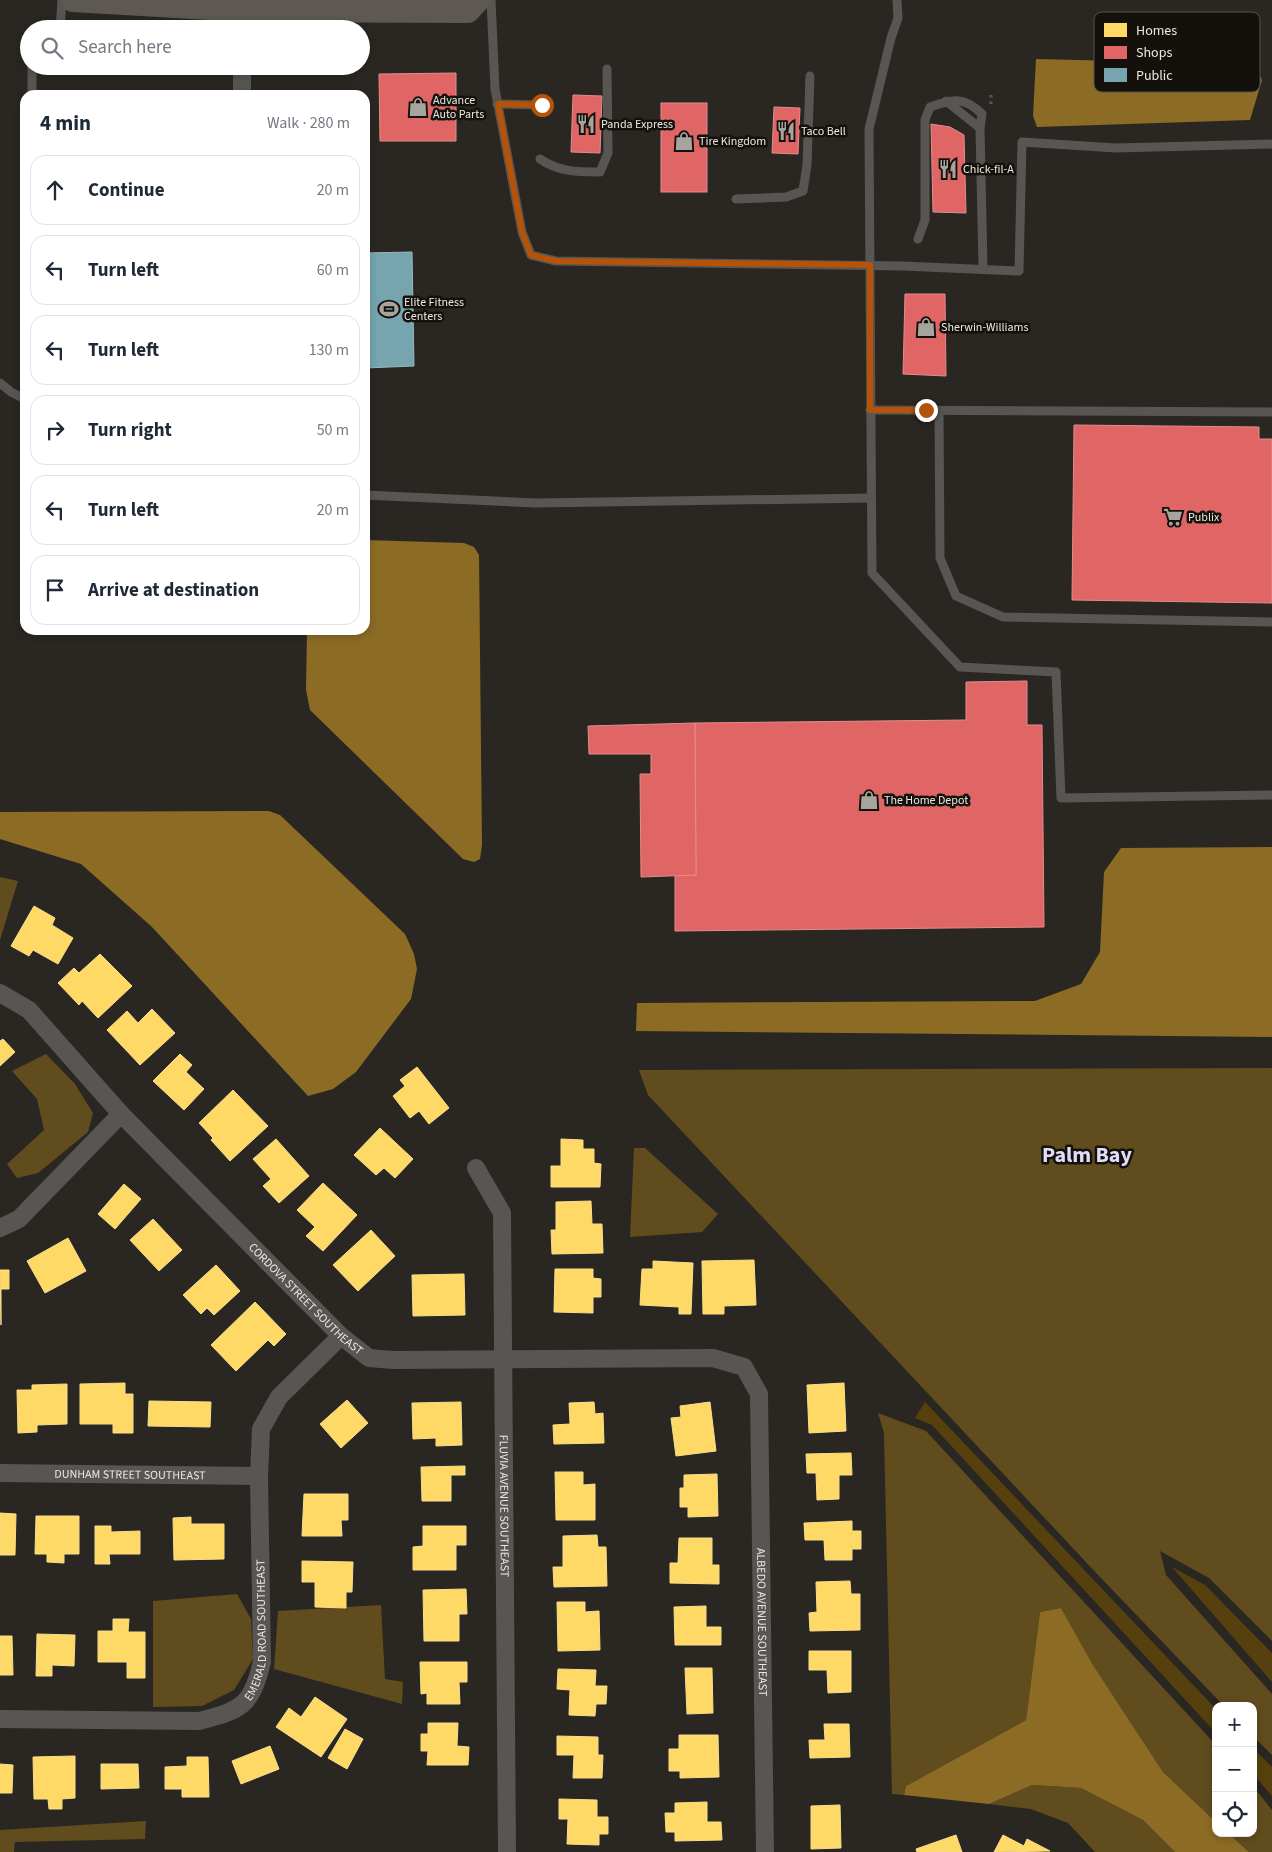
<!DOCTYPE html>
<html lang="en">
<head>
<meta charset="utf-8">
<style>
  :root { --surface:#fff; --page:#f2f2f3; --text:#1f2937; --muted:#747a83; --line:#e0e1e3 }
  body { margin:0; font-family:"Source Sans 3",sans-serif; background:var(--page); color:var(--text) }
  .controls { position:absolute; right:15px; bottom:15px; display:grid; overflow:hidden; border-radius:10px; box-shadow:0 2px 8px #0003 }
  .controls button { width:45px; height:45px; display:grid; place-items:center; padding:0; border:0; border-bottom:1px solid var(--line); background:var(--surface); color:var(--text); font:25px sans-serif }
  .stop { position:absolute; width:15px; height:15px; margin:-11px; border:4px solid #b45309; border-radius:50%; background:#fff }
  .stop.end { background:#b45309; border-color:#fff; box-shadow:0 1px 5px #0008 }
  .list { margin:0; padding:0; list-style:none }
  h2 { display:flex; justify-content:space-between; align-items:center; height:65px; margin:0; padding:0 20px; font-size:21px }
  h2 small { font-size:16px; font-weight:400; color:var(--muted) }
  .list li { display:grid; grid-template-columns:32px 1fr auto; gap:15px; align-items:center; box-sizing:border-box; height:70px; margin:0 10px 10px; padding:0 10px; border:1px solid var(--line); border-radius:15px }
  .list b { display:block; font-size:19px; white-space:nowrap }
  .list em { font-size:16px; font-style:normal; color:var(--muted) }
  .icon { flex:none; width:28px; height:28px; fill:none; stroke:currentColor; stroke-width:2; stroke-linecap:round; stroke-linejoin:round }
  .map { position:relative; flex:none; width:1272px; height:1852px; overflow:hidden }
  .search { position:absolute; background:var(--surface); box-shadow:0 2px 8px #0003; left:20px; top:20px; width:350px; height:55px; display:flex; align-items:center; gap:12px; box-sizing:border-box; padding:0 18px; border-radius:28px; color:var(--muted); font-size:19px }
  .panel { position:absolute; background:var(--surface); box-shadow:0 2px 8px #0003; left:20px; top:90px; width:350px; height:545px; border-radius:15px }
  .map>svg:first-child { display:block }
  .green { fill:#56410e }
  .forest { fill:#614c1e }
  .water { fill:#8c6c25 }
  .homes { fill:#ffd966; stroke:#f9de8b }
  .shops { fill:#e06666; stroke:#e38d8b }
  .public { fill:#76a5af; stroke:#99b9be }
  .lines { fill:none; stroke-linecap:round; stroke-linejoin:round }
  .path { stroke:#5c5a56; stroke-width:3; stroke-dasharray:2.5 4; stroke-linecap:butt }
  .lane { stroke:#585652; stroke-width:9 }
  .street { stroke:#585652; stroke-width:18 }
  .secondary { stroke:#5d5952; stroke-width:24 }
  .route { stroke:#b45309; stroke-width:6 }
  .labels { text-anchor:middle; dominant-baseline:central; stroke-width:5; stroke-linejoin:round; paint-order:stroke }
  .poi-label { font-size:12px; fill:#ebe8e1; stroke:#14110d; text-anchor:start }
  .street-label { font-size:12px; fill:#ebe8e1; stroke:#14110d }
  .town-label { font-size:22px; font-weight:bold; fill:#e1dcf9; stroke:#14110d }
  .key { fill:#14110d; stroke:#54524d; stroke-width:1 }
  .key-label { font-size:14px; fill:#ebe8e1 }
</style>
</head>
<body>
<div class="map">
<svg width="1272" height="1852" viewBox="0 0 1272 1852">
  <rect width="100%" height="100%" fill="#2a2722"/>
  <!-- green -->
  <g class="green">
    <path d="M925,1402L1216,1709V1733L932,1425L915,1418Z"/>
    <path d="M1172,1567L1205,1585L1272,1653V1682Z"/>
    <path d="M1253,1748L1272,1767V1796L1253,1774Z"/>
  </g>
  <!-- forest -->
  <g class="forest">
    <path d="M0,877L18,881L0,940Z"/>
    <path d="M46,1054L75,1084L93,1113L88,1132L38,1173L17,1178L7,1164L44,1130L37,1099L12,1071Z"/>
    <path d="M1272,1068V1641L1209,1578L1160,1551L1166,1575L1272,1694V1755L1253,1736V1706H1224L1099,1576L648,1095L639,1070Z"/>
    <path d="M634,1148H645L718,1214L702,1232L630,1237Z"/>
    <path d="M878,1413L926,1431L1216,1745V1822L1163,1772L1093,1665L1061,1608L1040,1612L1026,1720L906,1786L904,1795L892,1794L884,1433Z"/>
    <path d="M237,1594L251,1619L253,1659L234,1690L202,1706L153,1707V1601Z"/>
    <path d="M381,1605L385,1679L403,1682L402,1704L274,1669L278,1611Z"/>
    <path d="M1032,1785L1081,1788L1143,1820L1175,1852H1095L1068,1823L1031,1809L989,1804Z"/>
    <path d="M1253,1786L1272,1810V1852H1249L1228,1833H1253Z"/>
    <path d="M146,1821L145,1839L15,1842L14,1852H0V1830Z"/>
  </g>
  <!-- water -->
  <g class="water">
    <path d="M1036,59L1245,64L1257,70L1262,80L1250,120L1037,127L1033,116Z"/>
    <path d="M365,540L464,543L474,547L479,555L482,845L480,859L474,862L463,859L310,710L306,690L307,630H365Z"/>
    <path d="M269,811L280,815L405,934L414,954L417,969L411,999L356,1072L333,1089L308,1096L152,927L81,864L0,839V812Z"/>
    <path d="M1272,847V1037L636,1031L637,1003L1035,1001L1081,984L1100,952L1104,872L1121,848Z"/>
    <path d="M1061,1608L1093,1665L1163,1772L1216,1822V1833H1228L1249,1852H1175L1143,1820L1081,1788L1032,1785L989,1804L904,1795L906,1786L1026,1720L1040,1612Z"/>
  </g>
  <!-- homes -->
  <g class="homes">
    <path d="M34,906L55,918L52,925L73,938L58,964L33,950L29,956L11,946Z"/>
    <path d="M100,954L132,986L98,1018L82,1001L79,1005L58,983L74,968L79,973Z"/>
    <path d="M152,1009L175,1033L140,1065L107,1030L127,1011L138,1023Z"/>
    <path d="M3,1039L15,1052L0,1066V1041Z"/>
    <path d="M180,1054L192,1065L186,1072L204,1089L184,1110L153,1081Z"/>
    <path d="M417,1067L449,1108L429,1124L419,1111L410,1118L393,1096L405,1086L400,1080Z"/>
    <path d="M233,1090L268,1126L230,1161L211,1140L213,1138L199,1123Z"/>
    <path d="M380,1128L413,1159L395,1178L384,1168L376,1175L354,1155Z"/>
    <path d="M276,1139L309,1176L279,1203L263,1186L271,1179L253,1159Z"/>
    <path d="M561,1139L583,1140V1149H594V1163L601,1164L600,1187H551V1166H561Z"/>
    <path d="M323,1183L357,1215L323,1251L306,1236L315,1227L297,1210Z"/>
    <path d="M124,1184L141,1199L115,1229L98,1214Z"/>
    <path d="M591,1201L592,1224H602L603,1253L552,1254L551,1230H556V1202Z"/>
    <path d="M153,1219L182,1250L159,1271L130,1240Z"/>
    <path d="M371,1230L395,1256L358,1291L333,1265Z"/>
    <path d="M68,1238L86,1271L45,1293L27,1261Z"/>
    <path d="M754,1260L756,1305L724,1306V1314H703L702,1261Z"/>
    <path d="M653,1261L693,1263L691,1314H679V1307L640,1305L642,1269H653Z"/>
    <path d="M216,1265L240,1291L214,1315L207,1308L201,1314L183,1295Z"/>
    <path d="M555,1269H593V1278L601,1279V1297H593V1313L554,1312Z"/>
    <path d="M0,1270H9V1289H1V1325Z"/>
    <path d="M464,1274L465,1315L413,1316L412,1275Z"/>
    <path d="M255,1302L286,1334L274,1346L268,1340L236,1371L211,1345Z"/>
    <path d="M125,1383V1394H133V1433H113V1424H80V1384Z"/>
    <path d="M844,1383L846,1431L809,1433L807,1385Z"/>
    <path d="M67,1384V1424L37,1425V1432L18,1433L17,1390H32V1385Z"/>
    <path d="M347,1400L368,1423L341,1448L320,1424Z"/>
    <path d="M149,1401L211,1402L210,1427L148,1426Z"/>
    <path d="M461,1402L462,1445L436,1446V1438L413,1439L412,1403Z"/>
    <path d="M594,1402L595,1414L603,1413L604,1443L554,1444L553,1425L570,1424L569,1403Z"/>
    <path d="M710,1402L716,1451L676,1456L671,1418L681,1417L680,1406Z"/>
    <path d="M851,1453L852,1475H839V1499L817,1500L816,1473H807L806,1454Z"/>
    <path d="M465,1466V1475H451V1501H422L421,1467Z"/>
    <path d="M555,1472H583V1485L595,1484V1520H556Z"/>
    <path d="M717,1474L718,1516L688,1517V1507H680V1488H684V1475Z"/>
    <path d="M304,1494H348V1520H341L342,1536H302Z"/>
    <path d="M0,1513L16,1514L15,1555H0Z"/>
    <path d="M36,1516H79V1554H64V1563L47,1562V1554H35Z"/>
    <path d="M191,1517V1524H224V1559L174,1560L173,1518Z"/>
    <path d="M852,1521V1531H861V1549H852V1560H825L824,1540H805L804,1523Z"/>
    <path d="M95,1526H111V1532L140,1531V1554H109L110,1564H95Z"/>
    <path d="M423,1526H466V1545H456V1570H413V1547L423,1546Z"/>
    <path d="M597,1535L598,1547H606L607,1586L554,1587L553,1567H563V1536Z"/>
    <path d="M679,1538H712V1565H719V1584L670,1583V1563H678Z"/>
    <path d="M302,1561L353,1562L352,1592H346V1608L315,1607V1582H302Z"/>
    <path d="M850,1581L851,1594H860V1630L810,1631L809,1613L817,1612L816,1582Z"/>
    <path d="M466,1589L467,1614H459V1641H424L423,1590Z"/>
    <path d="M557,1602H585V1612L599,1611L600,1650L558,1651Z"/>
    <path d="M706,1606V1627H721V1645H675L674,1607Z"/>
    <path d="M113,1619H129L128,1632H145V1678H127V1662H98V1631H113Z"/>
    <path d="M37,1634L75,1635L74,1666L52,1665V1676H36Z"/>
    <path d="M0,1636H12L13,1675H0Z"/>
    <path d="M809,1651H851V1692L828,1693L827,1670H809Z"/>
    <path d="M420,1662H467V1682H459L460,1704H427V1693L421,1694Z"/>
    <path d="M685,1668H712L713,1713L687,1714Z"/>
    <path d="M558,1669L596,1670L595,1686H607L606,1704H596L595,1716L569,1715L570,1690L557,1689Z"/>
    <path d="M315,1697L347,1719L321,1757L276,1727L289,1708L301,1717Z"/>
    <path d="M428,1723H458L457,1746L469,1747L468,1765H427L428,1751H421V1734H428Z"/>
    <path d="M824,1724H849L850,1757L810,1758L809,1740H825Z"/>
    <path d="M345,1729L363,1739L347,1769L328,1758Z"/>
    <path d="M679,1735H718L719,1777L680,1778V1771H669V1749H679Z"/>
    <path d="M557,1736L598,1737V1755H603L602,1778H573L574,1755H557Z"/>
    <path d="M270,1746L279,1769L241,1784L232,1761Z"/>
    <path d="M75,1756V1798L62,1799V1809H49L48,1799H34L33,1757Z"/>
    <path d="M187,1757H208L209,1797H182V1789H165V1767L187,1766Z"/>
    <path d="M0,1764L13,1765L12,1793H0Z"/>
    <path d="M101,1764H138L139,1788L101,1789Z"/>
    <path d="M559,1799L597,1800V1817H608V1834H599V1845L567,1844L568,1819H559Z"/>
    <path d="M707,1802V1822H721L722,1840L675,1841V1832H666L665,1813H675V1803Z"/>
    <path d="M840,1805L841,1848L811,1849V1806Z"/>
    <path d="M956,1835L962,1852H917L916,1849Z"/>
    <path d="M1003,1835L1024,1846L1027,1839L1050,1851L994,1852Z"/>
  </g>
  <!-- shops -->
  <g class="shops">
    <path d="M456,73V141H380L379,74Z"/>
    <path d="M573,95L602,96L600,153L571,152Z"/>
    <rect x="661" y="103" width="46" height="89"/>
    <path d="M774,107L800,108L798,154L772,153Z"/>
    <path d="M931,124L950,127L964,135L966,213L933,212Z"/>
    <path d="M905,294H945L946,376L903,374Z"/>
    <path d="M1074,425L1259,427V439H1272V603L1072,600Z"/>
    <path d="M1027,681V725H1042L1044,927L675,931V875H696L695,723L966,720V682Z"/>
    <path d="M695,723L696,875L641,877L640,774H651V754H589L588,726Z"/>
  </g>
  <!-- public -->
  <path class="public" d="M412,252L414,366L365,368V253Z"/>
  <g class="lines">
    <!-- path -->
    <path class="path" d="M991,95V104"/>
    <!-- lane -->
    <g class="lane">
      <path d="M491,0L495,89L522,232L531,255L556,261L902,266L1019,271L1022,142L1116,148L1272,144"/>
      <path d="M897,0L898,18L891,38L869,129L872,573L960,667L1056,672L1061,798L1272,795"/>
      <path d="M60,29L62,0"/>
      <path d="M32,95V66"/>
      <path d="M946,101L980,128"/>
      <path d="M497,104L542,105"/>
      <path d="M540,159C559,172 577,172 600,172L608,153L607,69"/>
      <path d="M736,199L786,197L803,191L807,165L810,76"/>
      <path d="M918,239L925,220V120L930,107C952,99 964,96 982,114L980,128L983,268"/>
      <path d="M0,383L11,392L25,399"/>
      <path d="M870,410L1272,412"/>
      <path d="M939,411L940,558L956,596L1003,617L1272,622"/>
      <path d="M365,495L536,503L871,498"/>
    </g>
    <!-- street -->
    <g class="street">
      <path d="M243,29V10"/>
      <path d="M242,66V95"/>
      <path id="s1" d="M0,993L29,1010L121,1114L341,1336L369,1358L393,1360L713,1358L744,1367L759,1394L765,1852"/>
      <path id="s2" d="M476,1168L502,1213L507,1852"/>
      <path d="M0,1228L19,1219L121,1114"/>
      <path id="s3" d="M0,1473L259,1476"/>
      <path id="s4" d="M0,1719L199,1721C242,1710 251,1706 262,1662L259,1476L261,1429L279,1397L341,1336"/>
    </g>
    <!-- secondary -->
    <path class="secondary" d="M73,0L243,10L468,11L478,0"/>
  </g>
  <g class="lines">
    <!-- route -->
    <path class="route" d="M542,105L498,104L522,232L531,255L556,261L870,265V410H926"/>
  </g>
  <!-- icons -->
  <defs>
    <g id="shop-bare" transform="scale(1.5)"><path d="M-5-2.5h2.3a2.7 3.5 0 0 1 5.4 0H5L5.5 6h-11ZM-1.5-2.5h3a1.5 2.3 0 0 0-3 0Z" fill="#a7a49e" stroke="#14110d" stroke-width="2.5" paint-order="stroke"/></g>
    <g id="restaurant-bare" transform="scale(1.5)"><path d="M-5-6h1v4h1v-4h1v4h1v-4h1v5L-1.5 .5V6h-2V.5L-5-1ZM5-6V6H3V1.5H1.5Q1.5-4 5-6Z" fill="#a7a49e" stroke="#14110d" stroke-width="2.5" paint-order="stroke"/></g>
    <g id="stadium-bare" transform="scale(1.5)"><path d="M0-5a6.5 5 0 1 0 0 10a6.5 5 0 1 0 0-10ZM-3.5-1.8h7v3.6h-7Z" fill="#a7a49e" stroke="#14110d" stroke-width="2.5" paint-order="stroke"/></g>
    <g id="supermarket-bare" transform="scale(1.5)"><path d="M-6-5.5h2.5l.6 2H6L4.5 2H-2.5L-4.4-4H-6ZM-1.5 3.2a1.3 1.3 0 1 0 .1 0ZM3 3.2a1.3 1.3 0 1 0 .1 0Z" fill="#a7a49e" stroke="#14110d" stroke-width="2.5" paint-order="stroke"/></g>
  </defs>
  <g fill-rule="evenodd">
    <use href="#shop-bare" x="418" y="107"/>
    <use href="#restaurant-bare" x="586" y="124"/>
    <use href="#restaurant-bare" x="786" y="131"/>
    <use href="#shop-bare" x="684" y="141"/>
    <use href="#restaurant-bare" x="948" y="169"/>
    <use href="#stadium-bare" x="389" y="309"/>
    <use href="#shop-bare" x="926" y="327"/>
    <use href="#supermarket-bare" x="1173" y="517"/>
    <use href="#shop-bare" x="869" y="800"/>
  </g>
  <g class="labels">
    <!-- poi labels -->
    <g class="poi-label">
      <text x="433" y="100">Advance<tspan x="433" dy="14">Auto Parts</tspan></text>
      <text x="601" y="124">Panda Express</text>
      <text x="801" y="131">Taco Bell</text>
      <text x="699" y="141">Tire Kingdom</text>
      <text x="963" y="169">Chick-fil-A</text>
      <text x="404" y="302">Elite Fitness<tspan x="404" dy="14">Centers</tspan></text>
      <text x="941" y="327">Sherwin-Williams</text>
      <text x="1188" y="517">Publix</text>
      <text x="884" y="800">The Home Depot</text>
    </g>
    <!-- street labels -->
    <g class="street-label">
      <text stroke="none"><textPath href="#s1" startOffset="434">CORDOVA STREET SOUTHEAST</textPath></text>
      <text stroke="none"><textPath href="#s3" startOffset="130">DUNHAM STREET SOUTHEAST</textPath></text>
      <text stroke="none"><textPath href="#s2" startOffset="345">FLUVIA AVENUE SOUTHEAST</textPath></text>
      <text stroke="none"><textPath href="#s1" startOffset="1156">ALBEDO AVENUE SOUTHEAST</textPath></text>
      <text stroke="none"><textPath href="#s4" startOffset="324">EMERALD ROAD SOUTHEAST</textPath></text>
    </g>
    <!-- town labels -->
    <g class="town-label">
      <text x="1087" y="1155">Palm Bay</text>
    </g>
  </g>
  <!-- legend -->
  <rect x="1094" y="12" width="166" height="80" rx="8" class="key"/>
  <rect x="1104" y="23" width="23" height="14" fill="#ffd966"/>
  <rect x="1104" y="46" width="23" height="13" fill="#e06666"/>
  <rect x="1104" y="68" width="23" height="14" fill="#76a5af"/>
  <g class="key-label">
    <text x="1136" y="35">Homes</text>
    <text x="1136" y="57">Shops</text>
    <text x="1136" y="80">Public</text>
  </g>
</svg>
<div class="controls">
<button>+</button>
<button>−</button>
<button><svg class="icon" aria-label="locate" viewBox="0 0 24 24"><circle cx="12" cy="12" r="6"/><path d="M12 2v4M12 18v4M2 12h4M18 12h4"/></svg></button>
</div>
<div class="stop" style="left:542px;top:105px"></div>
<div class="stop end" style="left:926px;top:410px"></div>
<div class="search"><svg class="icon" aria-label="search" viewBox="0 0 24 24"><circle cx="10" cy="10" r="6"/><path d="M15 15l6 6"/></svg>Search here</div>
<section class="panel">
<h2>4 min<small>Walk · 280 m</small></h2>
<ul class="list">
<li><svg class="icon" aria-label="ahead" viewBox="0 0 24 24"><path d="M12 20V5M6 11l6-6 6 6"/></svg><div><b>Continue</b></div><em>20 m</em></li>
<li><svg class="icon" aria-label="left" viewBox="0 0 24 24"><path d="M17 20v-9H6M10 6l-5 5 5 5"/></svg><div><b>Turn left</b></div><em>60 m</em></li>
<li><svg class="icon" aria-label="left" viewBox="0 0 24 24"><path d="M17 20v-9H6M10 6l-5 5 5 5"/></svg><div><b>Turn left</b></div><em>130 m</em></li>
<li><svg class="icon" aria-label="right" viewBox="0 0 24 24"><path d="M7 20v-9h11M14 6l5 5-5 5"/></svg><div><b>Turn right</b></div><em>50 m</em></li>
<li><svg class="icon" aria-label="left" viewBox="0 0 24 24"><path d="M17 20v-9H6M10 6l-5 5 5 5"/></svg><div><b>Turn left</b></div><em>20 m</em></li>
<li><svg class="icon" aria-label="arrive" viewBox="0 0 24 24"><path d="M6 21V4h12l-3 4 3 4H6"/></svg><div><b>Arrive at destination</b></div></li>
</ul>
</section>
</div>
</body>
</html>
